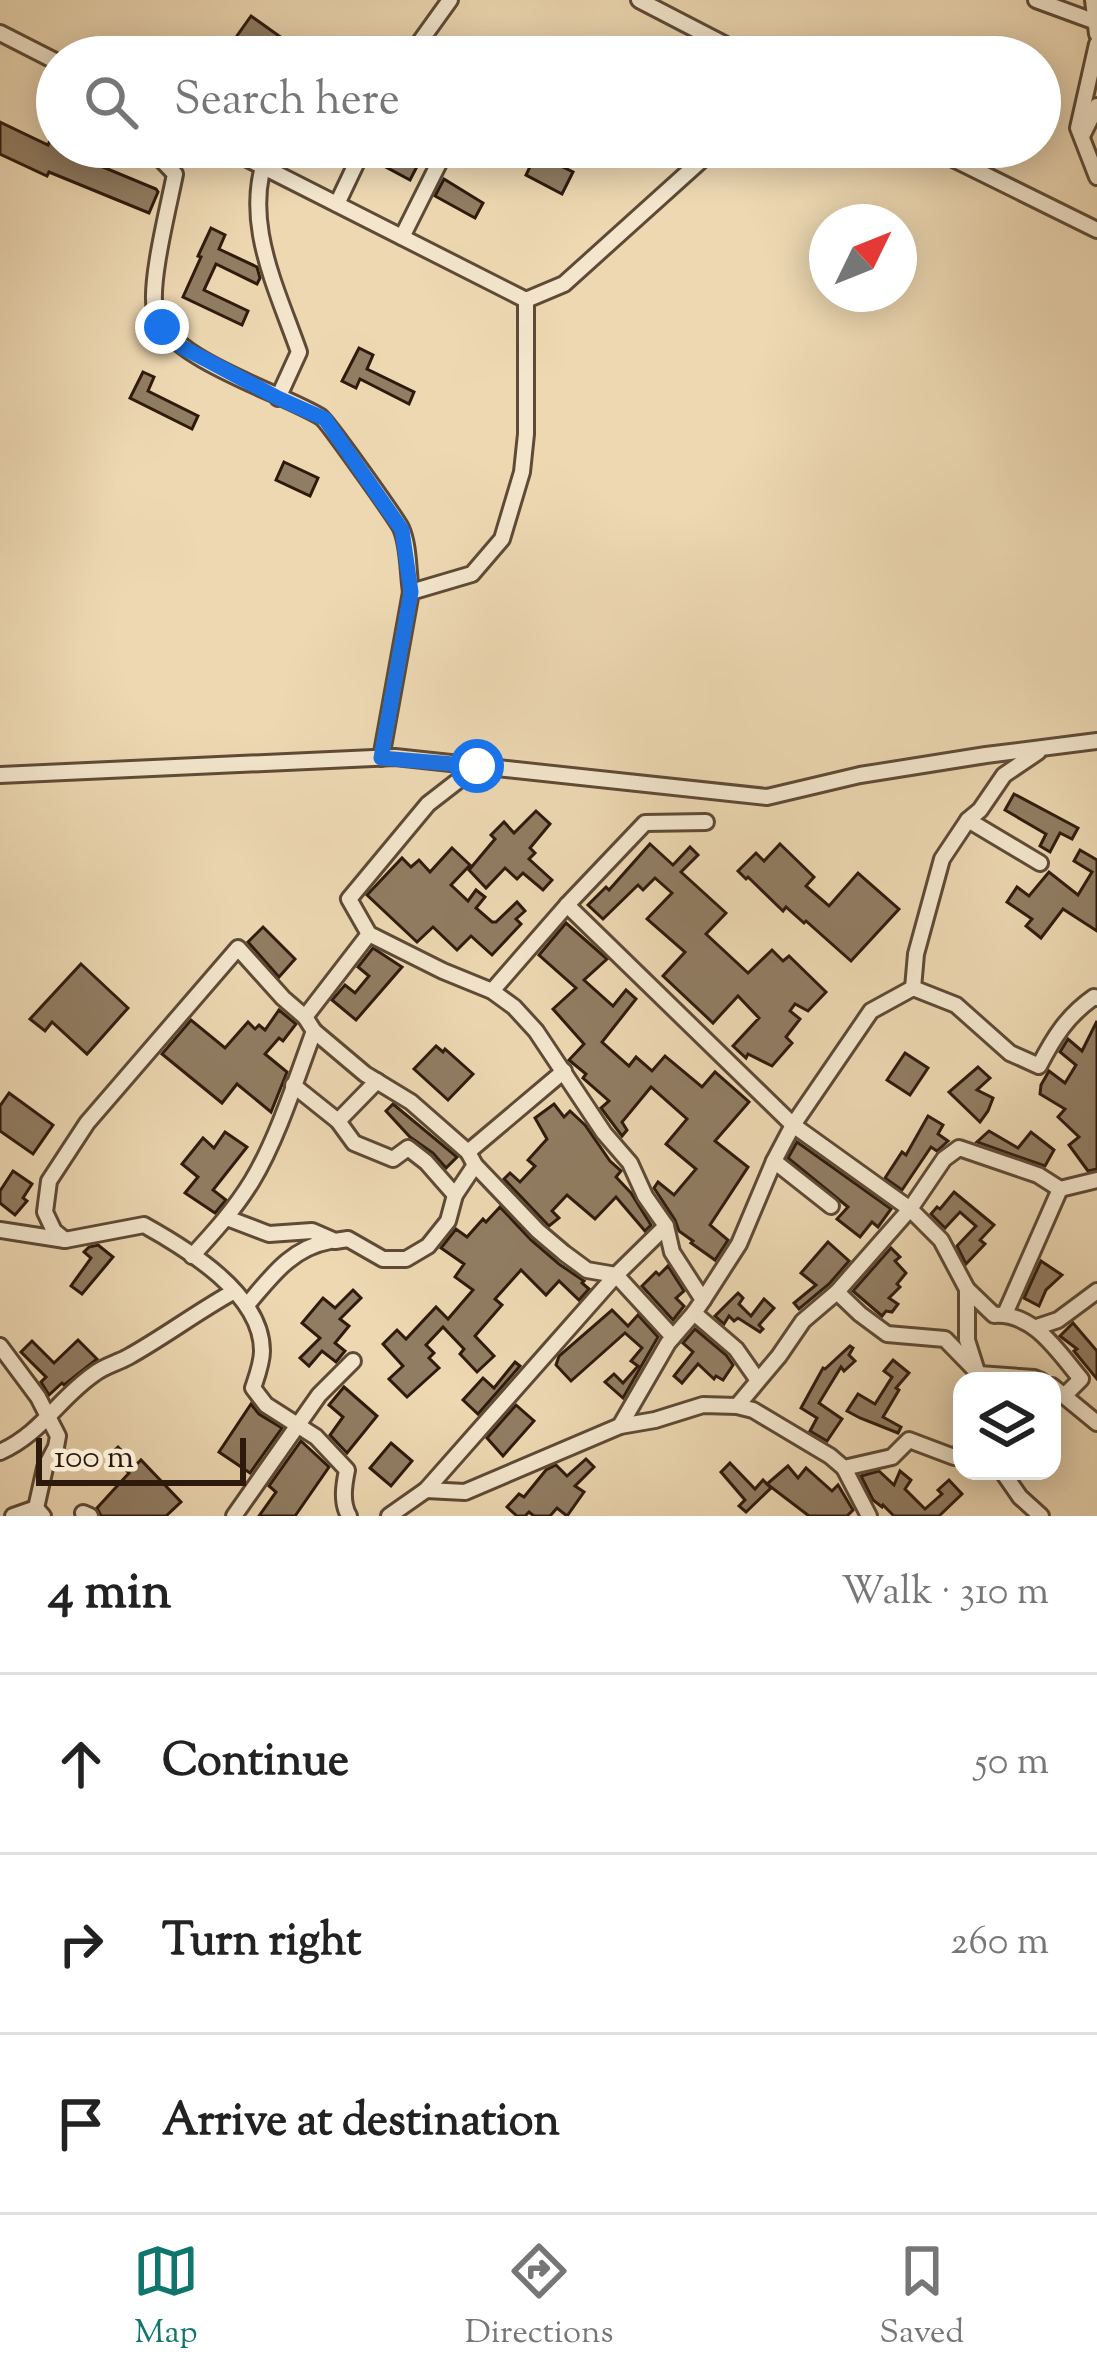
<!DOCTYPE html>
<html lang="en">
<head>
<meta charset="utf-8">
<style>
  :root { --surface:#fff; --page:#f2f2f2; --text:#222; --muted:#767676; --line:#e0e0e0; --accent:#0f766e }
  body { margin:0; font-family:"Sorts Mill Goudy",serif; background:var(--page); color:var(--text) }
  .controls { position:absolute; right:36px; bottom:36px; display:grid; overflow:hidden; border-radius:24px; box-shadow:0 6px 30px #0003 }
  .controls button { width:108px; height:108px; display:grid; place-items:center; padding:0; border:0; border-bottom:3px solid var(--line); background:var(--surface); color:var(--text); font:60px sans-serif }
  .compass { position:absolute; left:809px; top:204px; width:108px; height:108px; border-radius:50%; background:var(--surface); box-shadow:0 6px 30px #0003; rotate:47deg }
  .scale { position:absolute; left:36px; bottom:30px; width:210px; box-sizing:border-box; padding-left:12px; border:6px solid #2e1a0d; border-top:0; font-size:33px; line-height:42px; white-space:nowrap; color:#2e1a0d; -webkit-text-stroke:9px #f3e6cd; paint-order:stroke }
  .stop { position:absolute; width:36px; height:36px; margin:-27px; border:9px solid #1a73e8; border-radius:50%; background:#fff }
  .stop.end { background:#1a73e8; border-color:#fff; box-shadow:0 3px 12px #0008 }
  .list { margin:0; padding:0; list-style:none }
  h2 { display:flex; justify-content:space-between; align-items:center; height:156px; margin:0; padding:0 48px; font-size:51px }
  h2 small { font-size:39px; font-weight:400; color:var(--muted) }
  .list li { display:grid; grid-template-columns:78px 1fr auto; gap:36px; align-items:center; box-sizing:border-box; height:180px; padding:0 48px; border-top:3px solid var(--line) }
  .list b { display:block; font-size:45px; white-space:nowrap }
  .list em { font-size:39px; font-style:normal; color:var(--muted) }
  .icon { flex:none; width:66px; height:66px; fill:none; stroke:currentColor; stroke-width:2; stroke-linecap:round; stroke-linejoin:round }
  .map { position:relative; flex:none; width:1097px; height:1516px; overflow:hidden }
  .search { position:absolute; background:var(--surface); box-shadow:0 6px 30px #0003; left:36px; right:36px; top:36px; height:132px; display:flex; align-items:center; gap:30px; box-sizing:border-box; padding:0 42px; border-radius:66px; color:var(--muted); font-size:45px }
  .sheet { height:696px; background:var(--surface) }
  nav { display:flex; justify-content:space-around; align-items:center; box-sizing:border-box; height:168px; border-top:3px solid var(--line); background:var(--surface); font-size:33px; color:var(--muted) }
  nav a { display:grid; justify-items:center; gap:6px }
  nav .on { color:var(--accent) }
  .map>svg:first-child { display:block }
  .building { fill:#917d63; stroke:#2e1a0d; stroke-width:3 }
  .lines { fill:none; stroke-linecap:round; stroke-linejoin:round }
  .street-casing { stroke:#5e4a36; stroke-width:20 }
  .street { stroke:#f3e6cd; stroke-width:14 }
  .route { stroke:#1a73e8; stroke-width:15 }
</style>
</head>
<body>
<div class="map">
<svg width="1097" height="1516" viewBox="0 0 1097 1516">
  <rect width="100%" height="100%" fill="#edd8b2"/>
  <filter id="stains"><feTurbulence type="fractalNoise" baseFrequency=".00167" numOctaves="4"/><feColorMatrix values="0 0 0 0 .2 0 0 0 0 .09 0 0 0 0 .02 0 0 0 .5 -.17"/></filter>
  <radialGradient id="worn" r=".72"><stop offset=".6" stop-color="#630" stop-opacity="0"/><stop offset="1" stop-color="#630" stop-opacity=".3"/></radialGradient>
  <!-- building -->
  <g class="building">
    <path d="M251,16L296,48L289,57H222Z"/>
    <path d="M0,122L48,145L57,126V147H86L81,158L156,189L158,192L149,213L49,172L47,176L0,154Z"/>
    <path d="M377,147H413L424,153L410,180L371,159Z"/>
    <path d="M536,154L573,172L562,194L526,175Z"/>
    <path d="M444,179L483,203L475,218L435,196Z"/>
    <path d="M211,228L225,235L219,249L257,267L260,278L257,284L216,264L204,290L248,311L242,325L183,297L201,257L198,256Z"/>
    <path d="M359,348L373,355L367,369L414,392L409,404L360,379L356,388L342,381Z"/>
    <path d="M143,372L154,377L148,391L198,416L192,429L130,398Z"/>
    <path d="M284,462L318,478L310,496L276,480Z"/>
    <path d="M1014,794L1078,828L1072,839L1060,833L1050,852L1040,846L1046,834L1005,810Z"/>
    <path d="M536,811L550,824L530,848L535,853L529,859L552,880L543,890L523,873L517,879L505,868L486,888L469,870L495,839L491,835L504,822L514,833Z"/>
    <path d="M650,844L673,865L690,847L698,855L681,872L726,913L706,934L748,973L772,950L783,961L789,956L826,992L808,1011L795,1004L790,1011L800,1019L786,1037L792,1043L772,1066L748,1054L746,1058L733,1046L759,1018L738,996L713,1023L663,976L685,952L647,919L672,893L655,878L643,890L638,885L603,919L588,905L606,887L609,890Z"/>
    <path d="M780,844L814,877L806,886L829,906L858,873L899,909L851,961L806,921L804,923L786,907L783,911L748,877L746,879L738,871L756,853L764,861Z"/>
    <path d="M452,848L470,865L451,885L468,901L476,890L485,897L476,908L492,922H496L517,902L525,911L516,919L521,924L492,955L471,936L457,950L433,927L417,942L367,895L402,858L411,867L419,860L430,872Z"/>
    <path d="M1080,850L1097,860V931L1063,909L1041,938L1026,926L1032,919L1007,902L1017,887L1029,896L1049,872L1078,895L1092,872L1074,861Z"/>
    <path d="M566,923L607,959L584,980L613,1006L626,990L636,999L602,1042L629,1066L636,1057L652,1071L665,1056L702,1087L715,1072L749,1102L715,1141L748,1167L710,1225L728,1240L715,1260L691,1243L693,1241L679,1231L675,1220L654,1188L658,1182L674,1195L696,1169L666,1144L687,1119L651,1087L622,1122L627,1130L622,1136L601,1108L609,1101L583,1078L586,1074L569,1060L584,1044L553,1009L576,988L539,955Z"/>
    <path d="M263,927L295,959L279,977L248,942Z"/>
    <path d="M373,948L402,967L356,1020L332,1000L345,985L355,993L369,976L358,967Z"/>
    <path d="M81,964L128,1008L87,1054L52,1022L45,1031L30,1019Z"/>
    <path d="M279,1010L296,1024L283,1041L279,1038L265,1054L287,1072L271,1112L237,1084L222,1103L162,1054L191,1020L225,1048L248,1022L255,1029L259,1025L265,1030Z"/>
    <path d="M1097,1021V1169L1088,1171L1069,1145L1079,1137L1058,1117L1065,1109L1040,1094L1041,1085L1049,1071L1065,1083L1076,1065L1060,1052L1068,1039L1082,1051Z"/>
    <path d="M436,1046L443,1052L445,1049L473,1074L448,1100L414,1069Z"/>
    <path d="M905,1053L928,1068L910,1095L887,1080Z"/>
    <path d="M978,1067L990,1078L977,1090L993,1098L988,1111L980,1122L949,1092Z"/>
    <path d="M9,1093L53,1125L33,1154L0,1131V1106Z"/>
    <path d="M393,1104L457,1157L446,1168L433,1153L410,1137L386,1111Z"/>
    <path d="M554,1104L564,1117L570,1111L585,1125L610,1161L621,1171L616,1177L631,1193L651,1225L645,1231L616,1197L595,1219L567,1195L552,1211L559,1218L549,1226L504,1179L510,1173L520,1182L535,1166L528,1160L547,1139L535,1118Z"/>
    <path d="M928,1116L943,1125L938,1134L948,1141L937,1151L931,1147L902,1190L885,1178L902,1152L906,1155Z"/>
    <path d="M989,1131L1018,1148L1031,1132L1054,1150L1045,1166L977,1142Z"/>
    <path d="M225,1132L247,1147L213,1190L226,1200L215,1213L185,1193L198,1177L182,1164L203,1138L214,1148Z"/>
    <path d="M797,1142L891,1209L878,1227L872,1222L860,1237L837,1219L848,1207L788,1158Z"/>
    <path d="M13,1171L32,1184L23,1198L27,1201L15,1215L0,1203V1191Z"/>
    <path d="M954,1192L994,1225L980,1240L985,1244L966,1264L957,1246L976,1226L960,1212L945,1228L931,1214L937,1207L940,1209Z"/>
    <path d="M500,1207L531,1240L559,1264L584,1281L582,1283L589,1289L579,1300L559,1281L546,1295L521,1270L495,1299L502,1305L475,1336L494,1356L477,1372L460,1354L464,1349L443,1327L426,1345L434,1353L429,1358L439,1368L407,1397L389,1379L403,1366L383,1344L397,1330L406,1339L436,1307L448,1319L473,1290L455,1277L464,1264L441,1248L456,1229L467,1237L483,1219L486,1222Z"/>
    <path d="M828,1242L849,1261L829,1284L799,1309L794,1303L816,1285L801,1273Z"/>
    <path d="M98,1245L113,1257L82,1294L71,1286L91,1258L84,1252L89,1247Z"/>
    <path d="M891,1248L900,1257L895,1261L906,1273L897,1284L900,1287L889,1298L898,1304L892,1312L886,1311L882,1316L853,1291Z"/>
    <path d="M1041,1261L1062,1275L1046,1290L1039,1306L1024,1298Z"/>
    <path d="M668,1266L684,1291L676,1298L684,1306L673,1320L642,1286L656,1272L659,1275Z"/>
    <path d="M353,1290L361,1298L340,1319L349,1326L335,1343L345,1351L336,1362L322,1351L309,1366L300,1358L320,1338L302,1323L323,1298L335,1308Z"/>
    <path d="M738,1293L743,1298L739,1304L751,1316L764,1299L774,1308L759,1325L763,1329L760,1332L738,1318L734,1321L729,1316L724,1324L715,1316Z"/>
    <path d="M612,1310L628,1326L638,1315L658,1337L623,1398L605,1382L614,1374L623,1383L638,1366L631,1361L642,1348L625,1333L571,1381L556,1365L559,1356Z"/>
    <path d="M1073,1323L1097,1351V1379L1074,1351L1077,1349L1060,1336Z"/>
    <path d="M695,1329L726,1355L733,1365L723,1380L716,1376L714,1379L698,1364L682,1383L674,1376L693,1352L683,1343Z"/>
    <path d="M78,1340L97,1359L64,1385L62,1383L49,1395L41,1382L46,1377L21,1352L32,1341L54,1363Z"/>
    <path d="M850,1346L853,1348L849,1355L855,1361L844,1371L841,1367L819,1403L842,1419L827,1441L810,1431L817,1418L801,1408L823,1368L825,1369Z"/>
    <path d="M893,1360L909,1373L896,1388L899,1390L883,1417L901,1427L898,1433L860,1418L847,1411L858,1394L875,1404L892,1377L884,1371Z"/>
    <path d="M515,1362L520,1366L478,1414L463,1400L483,1378L494,1388Z"/>
    <path d="M344,1387L377,1416L347,1453L330,1435L343,1417L329,1405Z"/>
    <path d="M251,1404L259,1414L282,1428L250,1473L219,1452Z"/>
    <path d="M516,1405L534,1421L503,1456L487,1438Z"/>
    <path d="M301,1441L329,1467L295,1516H259L276,1492L269,1486Z"/>
    <path d="M391,1443L412,1461L391,1486L370,1468Z"/>
    <path d="M118,1447L136,1465L141,1460L181,1502L166,1516H101L97,1508L129,1473L110,1455Z"/>
    <path d="M586,1459L594,1467L575,1486L584,1492L567,1516L557,1508L550,1516H534L529,1512L525,1516H517L507,1507L519,1494L524,1497L546,1470L556,1465L567,1476Z"/>
    <path d="M730,1463L755,1489L763,1480L771,1488L746,1512L739,1506L745,1500L721,1472Z"/>
    <path d="M788,1466L798,1478L806,1468L832,1491L838,1485L853,1510L847,1516H809L767,1484Z"/>
    <path d="M879,1471L894,1485L900,1471L911,1480L905,1489L925,1509L942,1494L938,1490L949,1480L962,1494L939,1516H894L883,1505L882,1507L873,1500L861,1476Z"/>
  </g>
  <g class="lines">
    <!-- street casing -->
    <g class="street-casing">
      <g id="street">
        <path d="M639,0L749,57"/>
        <path d="M1036,0L1096,22"/>
        <path d="M1093,0L1097,34"/>
        <path d="M0,33L57,62"/>
        <path d="M1097,44L1078,128L1097,177"/>
        <path d="M409,57L450,0"/>
        <path d="M1083,134L1097,106"/>
        <path d="M149,147L175,174C169,205 149,283 155,310C165,359 281,392 321,417C327,421 396,518 401,528C409,545 408,573 411,592"/>
        <path d="M224,147L526,300L564,284L716,147"/>
        <path d="M270,147C239,216 276,286 299,352L278,398"/>
        <path d="M929,147L1097,230"/>
        <path d="M337,204L364,147"/>
        <path d="M402,237L447,147"/>
        <path d="M381,758L411,592L472,574L502,539L522,472L526,434V300"/>
        <path d="M477,766L428,804L349,899L369,934L443,971L492,991L514,1007L536,1031L604,1133L630,1163L645,1196L666,1226L672,1252L703,1300L694,1313L736,1349L757,1379"/>
        <path d="M0,775L395,757L767,797L860,775L986,755L1097,741"/>
        <path d="M968,820L1040,863"/>
        <path d="M567,905L793,1125L910,1209L941,1240L967,1289V1340L980,1381"/>
        <path d="M913,988L916,954L942,859L968,820L980,810L1004,775L1038,752"/>
        <path d="M492,991L567,905L645,823L706,822"/>
        <path d="M305,1017L369,934"/>
        <path d="M293,1085L338,1121L354,1143L393,1159L408,1148L426,1162L455,1195"/>
        <path d="M338,1121L377,1081"/>
        <path d="M468,1152L564,1071"/>
        <path d="M774,1161L831,1206"/>
        <path d="M227,1218L269,1234L312,1231L335,1241L348,1239L383,1259H406L428,1246L448,1221L455,1195L475,1165"/>
        <path d="M0,1230L65,1240L144,1225C187,1249 262,1294 262,1351C262,1363 257,1376 253,1388L266,1405L316,1437L347,1470C344,1485 341,1502 349,1516"/>
        <path d="M65,1240L54,1231L45,1212L49,1181L87,1123L238,948L283,998L305,1017L314,1031L365,1074L411,1102L468,1152L475,1165L538,1231L564,1253L587,1270L616,1275L673,1337"/>
        <path d="M192,1256C214,1232 235,1209 252,1181C277,1140 297,1077 314,1031"/>
        <path d="M967,1289L994,1315C1034,1312 1058,1352 1081,1379L1064,1396"/>
        <path d="M837,1292L860,1314L887,1334L945,1339L979,1374L1034,1378L1041,1381"/>
        <path d="M703,1300L739,1244L774,1161L793,1125L871,1011L913,988L956,1005L1010,1053L1039,1066C1054,1037 1067,1016 1094,997L1097,998"/>
        <path d="M247,1305C271,1277 291,1248 330,1241"/>
        <path d="M1005,1314L1060,1189"/>
        <path d="M1037,1327L1058,1320L1097,1291"/>
        <path d="M0,1346L38,1397L58,1436L56,1447L45,1468L36,1508"/>
        <path d="M1052,1386L1097,1423"/>
        <path d="M737,1406L779,1356L803,1321L837,1292L910,1209L944,1159L959,1148L1038,1175L1060,1189L1097,1180"/>
        <path d="M620,1426L668,1343L694,1313"/>
        <path d="M0,1452C42,1433 58,1399 94,1374C104,1366 117,1363 128,1357C164,1337 197,1312 233,1292"/>
        <path d="M844,1468L892,1457L909,1440L954,1457L962,1451"/>
        <path d="M1002,1471L1020,1497L1041,1516"/>
        <path d="M426,1490L465,1492L620,1426L655,1420L703,1405L737,1406L753,1410L830,1456L844,1468L869,1516"/>
        <path d="M83,1513L90,1516"/>
        <path d="M13,1516L36,1508L43,1516"/>
        <path d="M234,1516L319,1395L353,1361"/>
        <path d="M389,1516L426,1490L616,1275L666,1226"/>
      </g>
    </g>
    <!-- street -->
    <use href="#street" class="street"/>
  </g>
  <g class="lines">
    <!-- route -->
    <path class="route" d="M162,327L182,347L278,398L325,419L402,530L411,592L381,758L477,766"/>
  </g>
  <rect width="100%" height="100%" filter="url(#stains)"/>
  <rect width="100%" height="100%" fill="url(#worn)"/>
</svg>
<div class="controls">
<button><svg class="icon" aria-label="layers" viewBox="0 0 24 24"><path d="M12 4l9 5-9 5-9-5zM3 14l9 5 9-5"/></svg></button>
</div>
<svg class="compass" viewBox="-18 -18 36 36"><path d="M0-13l5 13h-10z" fill="#e53935"/><path d="M0 13l5-13h-10z" fill="#767676"/></svg>
<div class="scale">100 m</div>
<div class="stop" style="left:477px;top:766px"></div>
<div class="stop end" style="left:162px;top:327px"></div>
<div class="search"><svg class="icon" aria-label="search" viewBox="0 0 24 24"><circle cx="10" cy="10" r="6"/><path d="M15 15l6 6"/></svg>Search here</div>
</div>
<section class="sheet">
<h2>4 min<small>Walk · 310 m</small></h2>
<ul class="list">
<li><svg class="icon" aria-label="ahead" viewBox="0 0 24 24"><path d="M12 20V5M6 11l6-6 6 6"/></svg><div><b>Continue</b></div><em>50 m</em></li>
<li><svg class="icon" aria-label="right" viewBox="0 0 24 24"><path d="M7 20v-9h11M14 6l5 5-5 5"/></svg><div><b>Turn right</b></div><em>260 m</em></li>
<li><svg class="icon" aria-label="arrive" viewBox="0 0 24 24"><path d="M6 21V4h12l-3 4 3 4H6"/></svg><div><b>Arrive at destination</b></div></li>
</ul>
</section>
<nav>
<a class="on"><svg class="icon" aria-label="map" viewBox="0 0 24 24"><path d="M3 6l6-2 6 2 6-2v14l-6 2-6-2-6 2zM9 4v14M15 6v14"/></svg>Map</a>
<a><svg class="icon" aria-label="directions" viewBox="0 0 24 24"><path d="M12 3l9 9-9 9-9-9zM9 14v-3h6M13 9l2 2-2 2"/></svg>Directions</a>
<a><svg class="icon" aria-label="saved" viewBox="0 0 24 24"><path d="M7 4h10v16l-5-4-5 4z"/></svg>Saved</a>
</nav>
</body>
</html>
